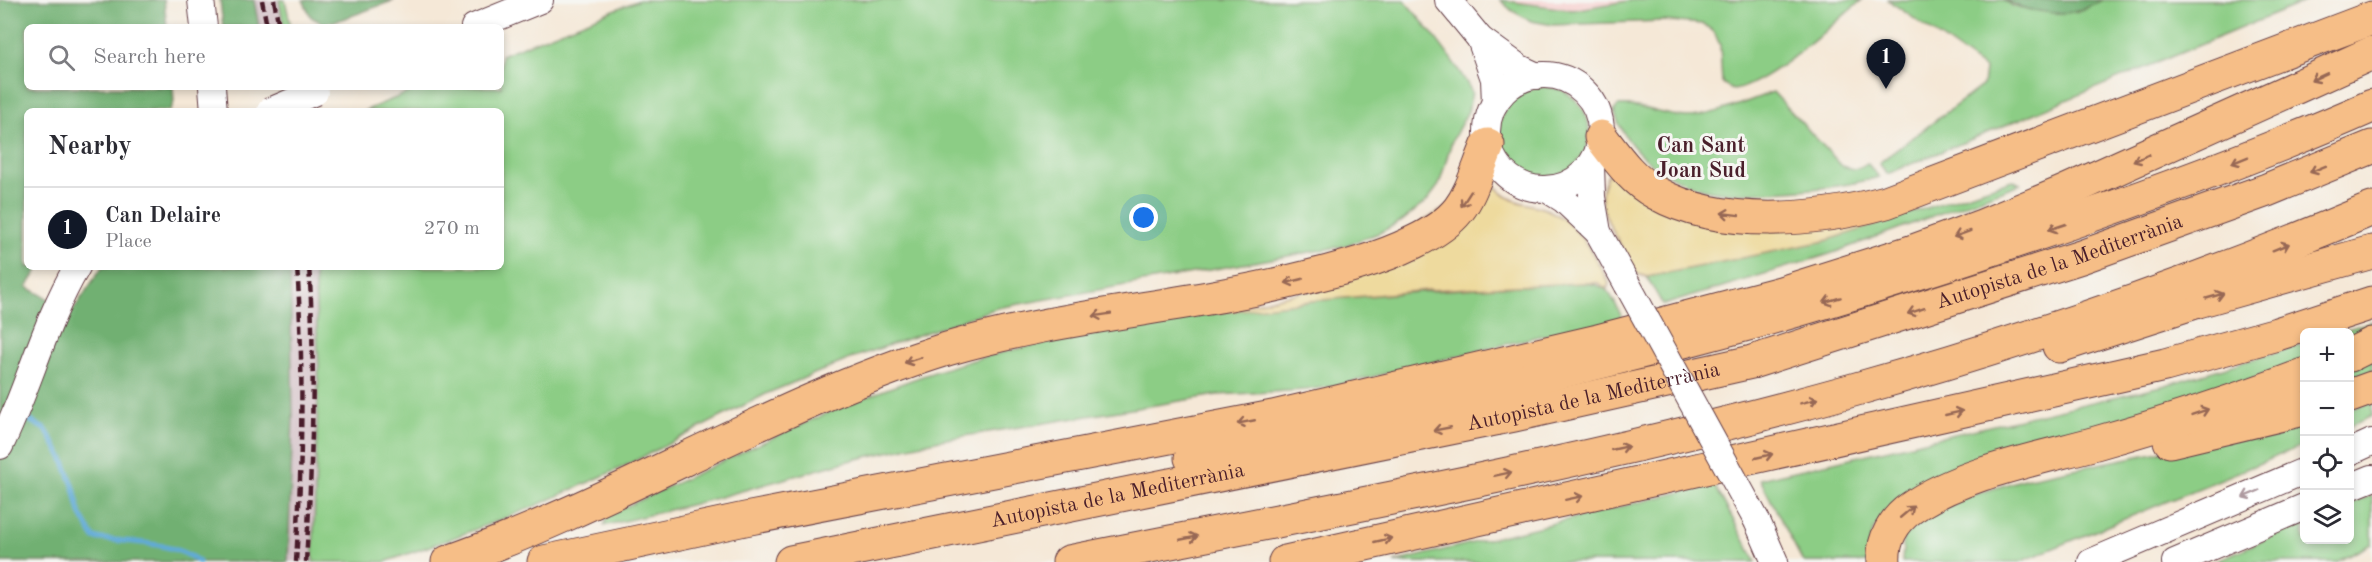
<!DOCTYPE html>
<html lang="en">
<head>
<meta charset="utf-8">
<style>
  :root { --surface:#fff; --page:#f7f7f7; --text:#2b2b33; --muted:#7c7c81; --line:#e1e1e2; --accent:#111827 }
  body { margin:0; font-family:"Old Standard TT",serif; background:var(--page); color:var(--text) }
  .controls { position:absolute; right:18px; bottom:18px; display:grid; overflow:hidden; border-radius:9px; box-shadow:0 3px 9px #0003 }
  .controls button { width:54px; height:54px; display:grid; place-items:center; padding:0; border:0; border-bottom:2px solid var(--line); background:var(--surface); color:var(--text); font:30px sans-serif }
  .you { position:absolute; left:1144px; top:218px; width:21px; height:21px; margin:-15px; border:4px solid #fff; border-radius:50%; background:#1a73e8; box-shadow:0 0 0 9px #1a73e833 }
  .badge { display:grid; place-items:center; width:39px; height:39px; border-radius:50%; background:var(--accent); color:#fff; font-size:20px; font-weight:700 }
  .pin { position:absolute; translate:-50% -50px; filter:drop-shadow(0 2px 3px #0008) }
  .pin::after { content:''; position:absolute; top:32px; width:21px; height:18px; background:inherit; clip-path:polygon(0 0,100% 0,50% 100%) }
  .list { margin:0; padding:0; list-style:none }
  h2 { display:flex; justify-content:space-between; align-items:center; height:78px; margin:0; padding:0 24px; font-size:26px }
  h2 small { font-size:20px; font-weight:400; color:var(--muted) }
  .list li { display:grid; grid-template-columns:39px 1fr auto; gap:18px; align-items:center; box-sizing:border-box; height:84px; padding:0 24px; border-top:2px solid var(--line) }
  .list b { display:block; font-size:22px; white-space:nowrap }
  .list p { margin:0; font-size:20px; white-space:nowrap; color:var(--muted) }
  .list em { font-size:20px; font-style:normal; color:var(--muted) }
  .icon { flex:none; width:33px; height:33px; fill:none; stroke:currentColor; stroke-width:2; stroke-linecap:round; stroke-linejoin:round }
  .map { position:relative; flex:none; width:2372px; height:562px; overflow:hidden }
  .search { position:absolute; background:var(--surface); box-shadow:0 3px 9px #0003; left:24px; top:24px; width:480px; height:66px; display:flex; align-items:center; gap:15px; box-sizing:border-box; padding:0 21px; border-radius:9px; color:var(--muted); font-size:22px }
  .panel { position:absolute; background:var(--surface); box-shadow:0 3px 9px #0003; left:24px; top:108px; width:480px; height:162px; border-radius:9px }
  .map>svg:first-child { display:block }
  .built { fill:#f7d0cf }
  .industrial { fill:#d2bec5 }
  .green { fill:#8ccd85; stroke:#6b7658; stroke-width:1.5 }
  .forest { fill:#71b072; stroke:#5e684e; stroke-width:1.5 }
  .sand { fill:#eeda9e; stroke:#9c7c64; stroke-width:1.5 }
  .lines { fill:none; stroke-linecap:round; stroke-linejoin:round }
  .stream { stroke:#61aad8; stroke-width:5 }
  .tertiary-casing { stroke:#643d45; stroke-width:28 }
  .trunk-casing { stroke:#643d45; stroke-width:35 }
  .motorway-casing { stroke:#643d45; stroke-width:35 }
  .tertiary { stroke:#fff; stroke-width:26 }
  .trunk { stroke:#f6be87; stroke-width:33 }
  .motorway { stroke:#f6be87; stroke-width:33 }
  .rail { stroke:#4a1f2b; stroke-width:4.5; stroke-dasharray:9 4.5; stroke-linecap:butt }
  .tertiary-bridge-casing { stroke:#643d45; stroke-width:28; stroke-linecap:butt }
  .tertiary-bridge { stroke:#fff; stroke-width:26 }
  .oneway { stroke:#976754 }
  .oneway2 { stroke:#ae9aa0 }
  .labels { text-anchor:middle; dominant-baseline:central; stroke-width:6; stroke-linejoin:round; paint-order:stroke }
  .street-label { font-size:21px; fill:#4a1f2b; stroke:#f6f6f2 }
  .neighbourhood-label { font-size:22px; font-weight:bold; fill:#4a1f2b; stroke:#f6f6f2 }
</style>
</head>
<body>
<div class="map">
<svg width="2372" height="562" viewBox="0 0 2372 562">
  <rect width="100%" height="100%" fill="#f6f6f2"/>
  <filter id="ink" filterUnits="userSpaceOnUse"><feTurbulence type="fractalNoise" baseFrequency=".0167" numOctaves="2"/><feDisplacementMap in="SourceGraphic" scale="12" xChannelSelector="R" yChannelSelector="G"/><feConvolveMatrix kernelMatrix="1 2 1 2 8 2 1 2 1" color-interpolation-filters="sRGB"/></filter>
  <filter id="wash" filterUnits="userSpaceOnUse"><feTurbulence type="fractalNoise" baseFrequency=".008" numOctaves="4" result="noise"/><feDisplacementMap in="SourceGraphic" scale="24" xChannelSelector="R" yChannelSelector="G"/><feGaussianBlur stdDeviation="1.35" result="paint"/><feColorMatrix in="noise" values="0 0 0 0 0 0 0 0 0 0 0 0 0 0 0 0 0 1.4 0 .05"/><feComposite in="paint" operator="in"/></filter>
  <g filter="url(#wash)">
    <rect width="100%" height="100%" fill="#f5e8d7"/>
    <!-- built -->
    <path class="built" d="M1504,0H1633L1573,10Z"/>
    <!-- industrial -->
    <g class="industrial">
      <path d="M254,0H279L284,27H259Z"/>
      <path d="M290,267H314L316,290L319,366L313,562H288L293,416Z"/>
    </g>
    <!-- green -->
    <g class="green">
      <path d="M279,0H285L291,27H284Z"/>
      <path d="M639,0H1404C1429,29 1453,58 1472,92L1468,111L1452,141L1439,185L1427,201L1402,221L1379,233L1344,246L997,308L855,357L768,393L623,467L533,507L453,538L385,562H313L319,366L314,267H501V111H364L422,87H501V55Z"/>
      <path d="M1500,0L1573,10L1633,0H1862C1829,27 1774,80 1734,90L1722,83L1720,45L1714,32L1703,24L1663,21L1553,25L1531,21L1512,11Z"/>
      <path d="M1888,0H2004L2014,7L2075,12L2103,0H2309L1887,174L1879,163L1983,85L1985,69Z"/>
      <circle cx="1544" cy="132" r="45"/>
      <path d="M1773,92L1842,166C1852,170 1857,170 1867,163L1879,177C1848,186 1819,189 1787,191C1761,192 1730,196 1704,189C1663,177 1627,153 1614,111L1618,106C1641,104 1664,116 1687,117C1711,117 1750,100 1773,92Z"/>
      <path d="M2012,180L2020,184L1830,254L1663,305L1647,277L1825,241Z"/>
      <path d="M1580,283C1612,284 1610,295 1624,321L1535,337L1335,386L1305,390L1217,395L940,440L848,461L706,501L604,526L608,515C729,460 848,395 977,359C1011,349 1046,343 1081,336C1245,302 1413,290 1580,283Z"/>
      <path d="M2372,321V328L2350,340V332H2339Z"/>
      <path d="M2304,344V360L2168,411L1958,464L1912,491L1874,528L1868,548L1869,562H1805L1802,560L1760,479L2162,386Z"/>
      <path d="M2372,351V378L2350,384V362Z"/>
      <path d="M2372,403V416L2350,426V409Z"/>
      <path d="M2304,423V445L2020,562H1902L1904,535L1928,518L1967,497L2024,479Z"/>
      <path d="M1714,484L1756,562H1394Z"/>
      <path d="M2372,495V544L2336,562H2213L2304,523V540H2350V504Z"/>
    </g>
    <!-- forest -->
    <g class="forest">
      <path d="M0,0H164L167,27H27V87H173L174,102L170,111H27V267H40L27,287L72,312L102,267H290L293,416L288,562H0Z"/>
      <path d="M220,0H254L259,27H223Z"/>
      <path d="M303,0H395L343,19L324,24L311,17Z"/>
      <path d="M2004,0H2103C2093,5 2083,10 2072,12C2056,16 2018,9 2004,0Z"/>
    </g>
    <!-- sand -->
    <g class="sand">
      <path d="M1608,174L1615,175L1624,186L1891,220L1825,241L1647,277L1637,274C1628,257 1603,219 1602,202C1601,192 1604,182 1608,174Z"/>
      <path d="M1486,183H1492C1513,206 1519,200 1545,209C1576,220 1595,256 1609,283L1607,289L1598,283H1580L1429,290L1311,301L1209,314L1310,290Z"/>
    </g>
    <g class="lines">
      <!-- stream -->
      <path class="stream" d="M22,416L46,430L63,459L74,488L80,513L94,538C129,543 171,540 199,562"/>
    </g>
  </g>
  <g filter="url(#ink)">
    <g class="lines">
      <!-- tertiary casing -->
      <g class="tertiary-casing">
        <g id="tertiary">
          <path d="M201,0L204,27"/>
          <path d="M1448,0L1480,39L1520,68L1537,76"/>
          <path d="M474,27L540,0"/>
          <path d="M1480,39L1494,79L1495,103"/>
          <circle cx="1544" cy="132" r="57"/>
          <path d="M212,87L214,111"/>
          <path d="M1591,165L1592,197L1598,232L1627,284"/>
          <path d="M1548,190L1564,200L1598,232"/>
          <path d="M0,446C29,387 44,323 77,267"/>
          <path d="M2350,452L2372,442"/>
          <path d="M2350,487L2372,478"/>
          <path d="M1757,521L1775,562"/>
          <path d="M2091,562L2304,471"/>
          <path d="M2175,562L2304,507"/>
        </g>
      </g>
      <!-- trunk casing -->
      <g class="trunk-casing">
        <g id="trunk">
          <path d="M1601,137C1617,158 1632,180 1656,193C1720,229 1817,221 1886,202L2372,18"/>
          <path d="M2059,346L2198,301L2372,252"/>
          <path d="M2350,355L2372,344"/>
          <path d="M2350,396L2372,388"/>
          <path d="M2170,441L2304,409"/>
          <path d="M448,562C619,502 774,403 947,349C1064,314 1186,308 1304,278C1341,269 1380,259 1414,242C1468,216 1467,196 1488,145"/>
          <path d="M544,562L745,519L1273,417L1598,341L1781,293L1911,252L1982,226L2062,193L2372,53"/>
          <path d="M1285,562L2165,365L2277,334L2372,303"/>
          <path d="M1884,562C1882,540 1894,520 1911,508C1961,473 2038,459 2096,443C2167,423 2236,401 2304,375"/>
        </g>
      </g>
      <!-- motorway casing -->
      <g class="motorway-casing">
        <g id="motorway">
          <path d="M1191,458C1374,414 1559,375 1740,326C1820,305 1899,279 1977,254C2111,210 2243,163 2372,106"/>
          <path id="s1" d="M791,562L1514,415L1752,362L2081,257L2267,190L2372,147"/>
          <path d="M1069,562C1331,510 1595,462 1853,390C2029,341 2203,280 2372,209"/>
        </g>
      </g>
      <!-- tertiary -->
      <use href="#tertiary" class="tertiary"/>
      <!-- trunk -->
      <use href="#trunk" class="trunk"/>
      <!-- motorway -->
      <use href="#motorway" class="motorway"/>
      <!-- rail -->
      <g class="rail">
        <path d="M262,0L267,27"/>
        <path d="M274,0L279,27"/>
        <path d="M296,562C302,464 304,366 297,267"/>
        <path d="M306,562C312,464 316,365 309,267"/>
      </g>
      <!-- tertiary-bridge casing -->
      <g class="tertiary-bridge-casing">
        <g id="tertiary-bridge">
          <path d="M270,111L315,92"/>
          <path d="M1627,284L1757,521"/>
        </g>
      </g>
      <!-- tertiary-bridge -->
      <use href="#tertiary-bridge" class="tertiary-bridge"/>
    </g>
    <!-- one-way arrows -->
    <defs><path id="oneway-shaft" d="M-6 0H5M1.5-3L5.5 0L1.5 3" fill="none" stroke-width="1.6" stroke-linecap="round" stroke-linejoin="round" transform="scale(1.5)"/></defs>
    <g class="oneway">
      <use href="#oneway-shaft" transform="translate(2319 77) rotate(155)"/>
      <use href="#oneway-shaft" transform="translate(2141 158) rotate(156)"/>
      <use href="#oneway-shaft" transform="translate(2240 160) rotate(158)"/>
      <use href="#oneway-shaft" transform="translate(2318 169) rotate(158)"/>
      <use href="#oneway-shaft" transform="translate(1466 199) rotate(123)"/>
      <use href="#oneway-shaft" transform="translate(1730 214) rotate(-173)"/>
      <use href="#oneway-shaft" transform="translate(2057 227) rotate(161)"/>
      <use href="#oneway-shaft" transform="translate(1962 234) rotate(160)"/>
      <use href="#oneway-shaft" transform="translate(2281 247) rotate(-22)"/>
      <use href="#oneway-shaft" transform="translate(1294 281) rotate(166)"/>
      <use href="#oneway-shaft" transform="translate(2215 296) rotate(-16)"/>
      <use href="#oneway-shaft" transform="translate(1832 300) rotate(163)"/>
      <use href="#oneway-shaft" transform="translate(1916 311) rotate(162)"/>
      <use href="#oneway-shaft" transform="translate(1102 315) rotate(171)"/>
      <use href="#oneway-shaft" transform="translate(913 360) rotate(162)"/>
      <use href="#oneway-shaft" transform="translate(1809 401) rotate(-15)"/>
      <use href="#oneway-shaft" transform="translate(2200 412) rotate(-19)"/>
      <use href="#oneway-shaft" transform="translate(1954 413) rotate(-13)"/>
      <use href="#oneway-shaft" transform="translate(1246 422) rotate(169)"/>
      <use href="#oneway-shaft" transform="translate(1442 429) rotate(169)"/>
      <use href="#oneway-shaft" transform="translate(1620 448) rotate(-13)"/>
      <use href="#oneway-shaft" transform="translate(1764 456) rotate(-13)"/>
      <use href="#oneway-shaft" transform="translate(1503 474) rotate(-12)"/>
      <use href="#oneway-shaft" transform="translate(1574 498) rotate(-12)"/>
      <use href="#oneway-shaft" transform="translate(1907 512) rotate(-40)"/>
      <use href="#oneway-shaft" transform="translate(1189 538) rotate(-11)"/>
      <use href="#oneway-shaft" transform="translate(1383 540) rotate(-13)"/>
    </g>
    <use class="oneway2" href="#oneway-shaft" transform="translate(2251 494) rotate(157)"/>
  </g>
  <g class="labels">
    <!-- street labels -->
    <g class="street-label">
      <text stroke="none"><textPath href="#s1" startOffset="1305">Autopista de la Mediterrània</textPath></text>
      <text stroke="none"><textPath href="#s1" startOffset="819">Autopista de la Mediterrània</textPath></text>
      <text stroke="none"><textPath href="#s1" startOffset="333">Autopista de la Mediterrània</textPath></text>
    </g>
    <!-- neighbourhood labels -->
    <g class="neighbourhood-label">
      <text x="1701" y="146">Can Sant<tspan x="1701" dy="25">Joan Sud</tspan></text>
    </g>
  </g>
</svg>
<div class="controls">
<button>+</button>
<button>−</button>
<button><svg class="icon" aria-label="locate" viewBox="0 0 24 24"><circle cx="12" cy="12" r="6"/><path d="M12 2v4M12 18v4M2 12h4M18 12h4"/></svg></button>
<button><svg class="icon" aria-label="layers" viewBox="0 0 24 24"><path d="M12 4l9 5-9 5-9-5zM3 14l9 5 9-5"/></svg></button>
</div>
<div class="you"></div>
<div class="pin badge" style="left:1886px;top:89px">1</div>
<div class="search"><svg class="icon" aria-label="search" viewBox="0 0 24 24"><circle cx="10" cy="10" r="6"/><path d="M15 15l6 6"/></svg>Search here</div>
<section class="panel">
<h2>Nearby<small></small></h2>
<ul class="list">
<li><span class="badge">1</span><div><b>Can Delaire</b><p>Place</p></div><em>270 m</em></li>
</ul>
</section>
</div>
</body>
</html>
